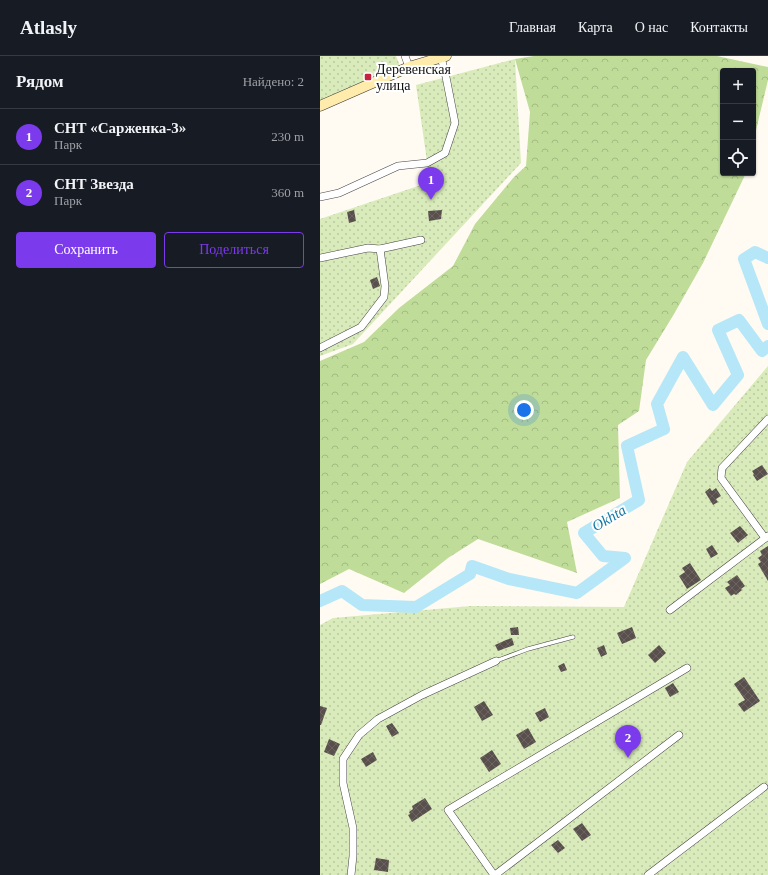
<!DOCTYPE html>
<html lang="ru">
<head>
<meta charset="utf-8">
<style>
  :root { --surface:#171b24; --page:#242831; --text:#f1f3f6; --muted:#9ea1a6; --line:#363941; --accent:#7c3aed }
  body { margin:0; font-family:"Times New Roman",serif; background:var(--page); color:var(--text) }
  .controls { position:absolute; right:12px; top:12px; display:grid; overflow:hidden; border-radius:4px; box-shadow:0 1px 3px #0004 }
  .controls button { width:36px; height:36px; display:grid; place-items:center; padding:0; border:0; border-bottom:1px solid var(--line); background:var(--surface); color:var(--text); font:20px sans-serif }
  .you { position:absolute; left:204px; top:354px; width:14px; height:14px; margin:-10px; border:3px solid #fff; border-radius:50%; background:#1a73e8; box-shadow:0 0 0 6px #1a73e833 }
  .badge { display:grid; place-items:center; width:26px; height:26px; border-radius:50%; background:var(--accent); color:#fff; font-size:13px; font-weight:700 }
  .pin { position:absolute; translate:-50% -33px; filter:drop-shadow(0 1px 2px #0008) }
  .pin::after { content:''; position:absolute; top:21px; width:14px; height:12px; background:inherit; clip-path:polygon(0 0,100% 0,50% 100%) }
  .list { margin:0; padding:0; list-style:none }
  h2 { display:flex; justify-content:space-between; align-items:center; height:52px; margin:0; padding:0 16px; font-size:17px }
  h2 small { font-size:13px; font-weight:400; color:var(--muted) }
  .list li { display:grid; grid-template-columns:26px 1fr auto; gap:12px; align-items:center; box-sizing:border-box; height:56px; padding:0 16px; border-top:1px solid var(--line) }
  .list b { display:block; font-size:15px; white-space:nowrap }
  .list p { margin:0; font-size:13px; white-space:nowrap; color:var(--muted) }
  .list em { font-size:13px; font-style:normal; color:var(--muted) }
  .actions { display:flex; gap:8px; padding:12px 16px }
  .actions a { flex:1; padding:9px 0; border:1px solid var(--accent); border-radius:4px; text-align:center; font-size:14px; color:var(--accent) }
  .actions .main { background:var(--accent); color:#fff }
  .icon { flex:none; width:22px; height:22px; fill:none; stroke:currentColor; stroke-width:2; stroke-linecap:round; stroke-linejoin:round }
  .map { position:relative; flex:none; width:448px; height:819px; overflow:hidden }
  header { display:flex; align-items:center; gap:24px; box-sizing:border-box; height:56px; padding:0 20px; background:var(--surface); border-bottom:1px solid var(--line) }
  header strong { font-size:19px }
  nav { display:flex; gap:22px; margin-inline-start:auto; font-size:14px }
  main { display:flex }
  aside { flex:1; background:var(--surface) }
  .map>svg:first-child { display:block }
  .forest { fill:url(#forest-crowns) }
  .garden { fill:url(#garden-dots) }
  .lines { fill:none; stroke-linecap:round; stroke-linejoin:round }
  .river { stroke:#b6e7f8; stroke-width:12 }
  .building { fill:url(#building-cross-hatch) }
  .service-casing { stroke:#434343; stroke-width:4.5 }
  .minor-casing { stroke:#434343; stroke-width:8 }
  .secondary-casing { stroke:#323232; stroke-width:11 }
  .service { stroke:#fff; stroke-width:3.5 }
  .minor { stroke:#fff; stroke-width:7 }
  .secondary { stroke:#ffecad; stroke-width:10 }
  .poi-dot { fill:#c4243e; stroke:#fff; stroke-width:1.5 }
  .labels { text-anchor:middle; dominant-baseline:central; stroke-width:4; stroke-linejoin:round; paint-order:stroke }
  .poi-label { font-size:14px; fill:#101010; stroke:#fff; text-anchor:start }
  .water-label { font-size:15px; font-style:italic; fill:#1578a6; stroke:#fff }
</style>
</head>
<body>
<header>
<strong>Atlasly</strong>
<nav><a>Главная</a><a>Карта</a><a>О нас</a><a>Контакты</a></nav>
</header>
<main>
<aside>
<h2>Рядом<small>Найдено: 2</small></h2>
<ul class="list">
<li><span class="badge">1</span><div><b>СНТ «Сарженка-3»</b><p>Парк</p></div><em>230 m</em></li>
<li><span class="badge">2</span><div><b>СНТ Звезда</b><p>Парк</p></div><em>360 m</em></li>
</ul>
<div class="actions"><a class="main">Сохранить</a><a>Поделиться</a></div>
</aside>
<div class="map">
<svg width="448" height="819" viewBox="0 0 448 819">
  <defs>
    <pattern id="forest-crowns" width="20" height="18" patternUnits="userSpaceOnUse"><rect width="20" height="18" fill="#bfdc99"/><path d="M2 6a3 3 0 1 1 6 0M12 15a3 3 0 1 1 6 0" fill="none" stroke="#a3bc83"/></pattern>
    <pattern id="garden-dots" width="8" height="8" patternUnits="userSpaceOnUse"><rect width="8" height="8" fill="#d9ebba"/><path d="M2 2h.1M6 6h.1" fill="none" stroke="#b9c89f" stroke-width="1.8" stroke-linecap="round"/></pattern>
    <pattern id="building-cross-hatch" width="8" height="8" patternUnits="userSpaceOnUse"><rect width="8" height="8" fill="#594f4c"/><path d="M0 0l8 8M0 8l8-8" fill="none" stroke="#6c6461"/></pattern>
  </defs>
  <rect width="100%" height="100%" fill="#fffbf2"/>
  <!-- forest -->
  <path class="forest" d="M214,0H397L448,11V24L433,87V15H403V117H426L383,207L354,258L326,304L319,355L298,369L300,442L247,466L257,517L158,483L128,502L84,537L29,513L0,528V305L44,286L79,252L133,210L155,168L194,121L206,110L210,56L195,3Z"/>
  <!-- garden -->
  <g class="garden">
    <path d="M0,0H76L80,10L0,46Z"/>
    <path d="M195,3L201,107L33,288L0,300V163L110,126L96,29Z"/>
    <path d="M448,310V819H0V569L13,562L151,550L304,551L367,406Z"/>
  </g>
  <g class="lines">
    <!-- river -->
    <g class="river">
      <path d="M448,202L435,196L424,203L448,268"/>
      <path d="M0,545L22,535L42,549L96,551L150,518L152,510L189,523L257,537L305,502L283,500L264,477L319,444L307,390L344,373L337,348L363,301L393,349L418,319L398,274L419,264L442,295L448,290"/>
    </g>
  </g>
  <!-- building -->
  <g class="building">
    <path d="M34,154L36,165L29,167L27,156Z"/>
    <path d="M122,154L121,163L109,165L108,155Z"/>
    <path d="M57,221L60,230L53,233L50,224Z"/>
    <path d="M442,409L448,418L437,425L433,419L434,418L432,415Z"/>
    <path d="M390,432L392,435L396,432L401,440L396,443L398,446L393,449L385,436Z"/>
    <path d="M420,470L428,479L418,487L410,477Z"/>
    <path d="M392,489L398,498L391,502L386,493Z"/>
    <path d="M448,490V525L438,508L441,506L438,502L442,499L440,495Z"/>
    <path d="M370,507L381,524L367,533L359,520L365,516L362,512Z"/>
    <path d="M417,519L425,530L421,533L422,534L416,539L414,538L411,540L405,532L410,529L407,526Z"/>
    <path d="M198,571L199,579H191L190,572Z"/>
    <path d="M312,571L316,582L302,588L297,577Z"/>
    <path d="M192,582L194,589L178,595L175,589L186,584Z"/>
    <path d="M284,589L287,598L281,601L277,592Z"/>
    <path d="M339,589L346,597L335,607L328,599Z"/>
    <path d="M244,607L247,614L241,616L238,610Z"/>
    <path d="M424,621L440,645L424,656L418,648L425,644L414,628Z"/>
    <path d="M353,627L359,636L350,641L345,632Z"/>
    <path d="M164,645L173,659L162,665L154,651Z"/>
    <path d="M0,650L7,652L1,669H0Z"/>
    <path d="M225,652L229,661L220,666L215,657Z"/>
    <path d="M72,667L79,677L72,681L66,670Z"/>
    <path d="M208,672L216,686L204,693L196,679Z"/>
    <path d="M9,683L20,688L14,700L4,696Z"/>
    <path d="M172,694L181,708L169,716L160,702Z"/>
    <path d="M53,696L57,704L46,711L41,703Z"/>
    <path d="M105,742L112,753L92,766L88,759L90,758L89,756L93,753L92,750Z"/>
    <path d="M262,767L271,779L262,785L253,773Z"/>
    <path d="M238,784L245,792L238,797L231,789Z"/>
    <path d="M56,802L69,804L68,816L54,814Z"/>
  </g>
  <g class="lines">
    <!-- service casing -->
    <g class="service-casing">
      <path id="service" d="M176,605L208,593L253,581"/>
    </g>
    <!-- minor casing -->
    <g class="minor-casing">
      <g id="minor">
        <path d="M85,0L89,11"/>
        <path d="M0,141L19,137L78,110L107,107L125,97L135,67L126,21L121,1"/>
        <path d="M0,202L48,192L60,193L101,184"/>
        <path d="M0,292L41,271L64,241L65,230L60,193"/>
        <path d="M445,482L401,422L402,412L448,363"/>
        <path d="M350,554L448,480"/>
        <path d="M31,819L33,800V772L23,727V703L39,679L58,663L102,639L176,605"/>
        <path d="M174,819L128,754L367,612"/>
        <path d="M175,819L359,679"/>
        <path d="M328,819L444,731"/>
      </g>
    </g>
    <!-- secondary casing -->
    <g class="secondary-casing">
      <path id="secondary" d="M0,50L89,11L126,0"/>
    </g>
    <!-- service -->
    <use href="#service" class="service"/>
    <!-- minor -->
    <use href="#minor" class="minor"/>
    <!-- secondary -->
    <use href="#secondary" class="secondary"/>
  </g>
  <!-- markers -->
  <rect class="poi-dot" x="44" y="17" width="8" height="8" rx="2"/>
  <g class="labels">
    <!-- poi labels -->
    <g class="poi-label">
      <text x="56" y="13">Деревенская<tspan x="56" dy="16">улица</tspan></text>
    </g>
    <!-- water labels -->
    <g class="water-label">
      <text transform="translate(289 462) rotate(-31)">Okhta</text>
    </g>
  </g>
</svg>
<div class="controls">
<button>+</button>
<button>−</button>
<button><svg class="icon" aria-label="locate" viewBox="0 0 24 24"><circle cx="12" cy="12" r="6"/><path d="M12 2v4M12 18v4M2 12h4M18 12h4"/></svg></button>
</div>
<div class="you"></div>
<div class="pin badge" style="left:111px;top:144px">1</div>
<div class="pin badge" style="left:308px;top:702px">2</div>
</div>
</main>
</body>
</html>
